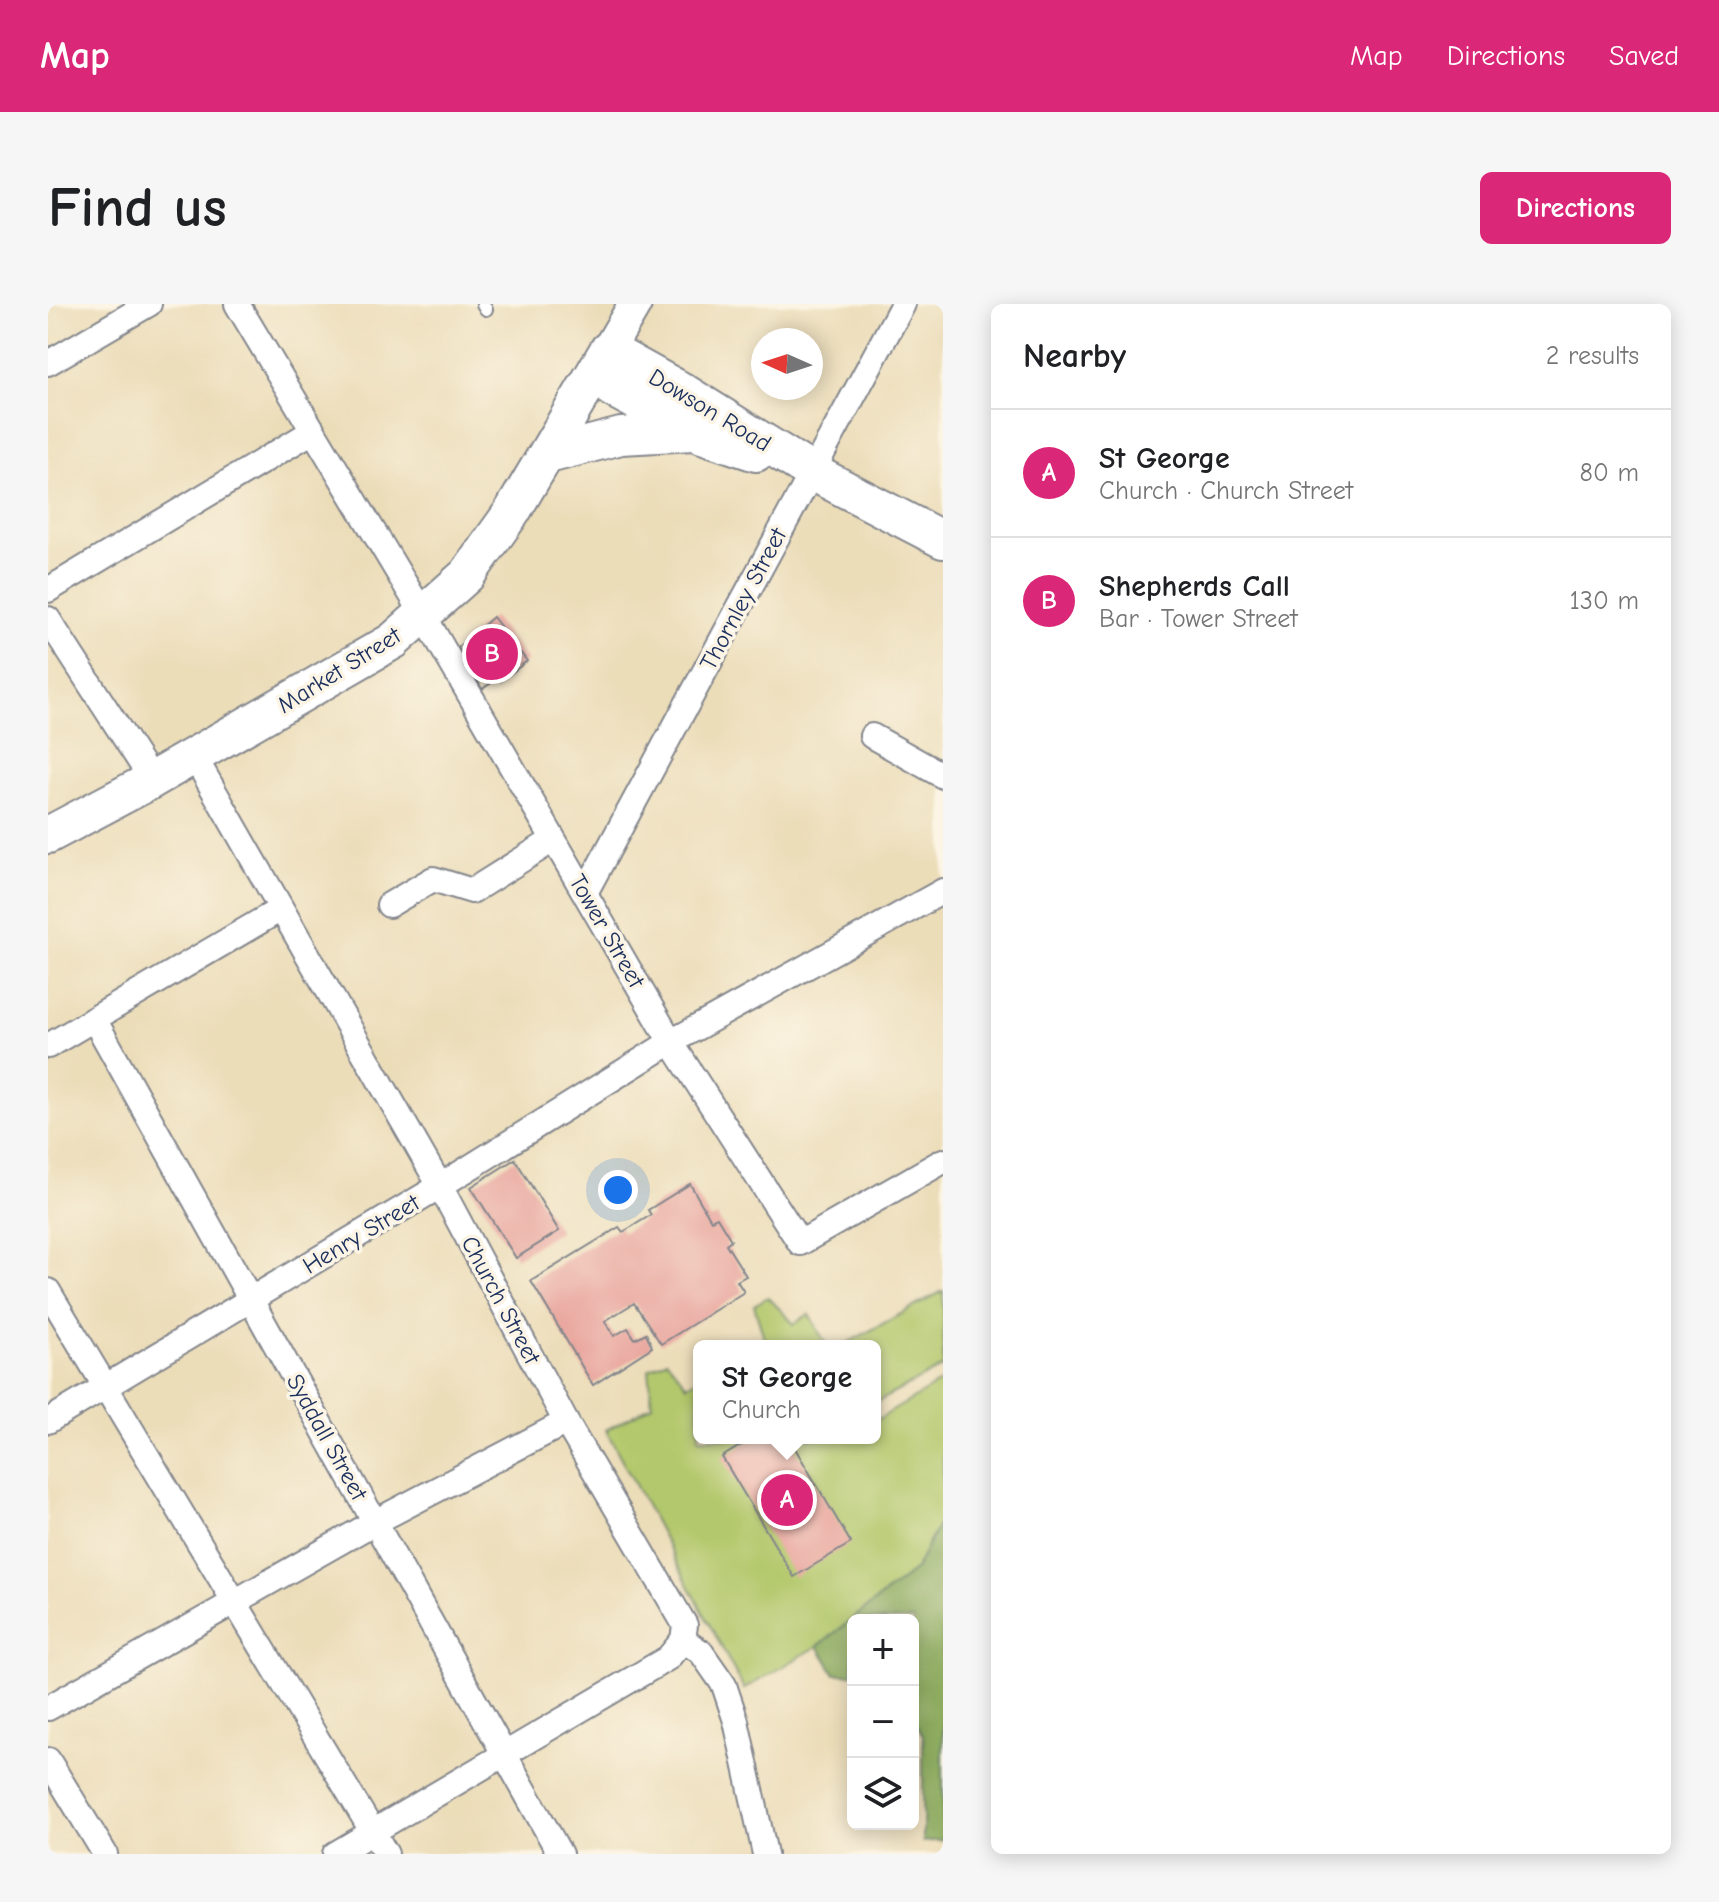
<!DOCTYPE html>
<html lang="en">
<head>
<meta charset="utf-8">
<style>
  :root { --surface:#fff; --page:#f6f6f6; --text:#202124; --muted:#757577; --line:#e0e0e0; --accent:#db2777 }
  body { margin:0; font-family:"Comic Neue",sans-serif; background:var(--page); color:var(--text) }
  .controls { position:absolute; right:24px; bottom:24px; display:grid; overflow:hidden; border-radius:12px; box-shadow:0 4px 20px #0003 }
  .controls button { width:72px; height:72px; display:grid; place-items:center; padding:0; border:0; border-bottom:2px solid var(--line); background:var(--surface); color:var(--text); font:40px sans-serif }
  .compass { position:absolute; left:703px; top:24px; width:72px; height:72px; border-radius:50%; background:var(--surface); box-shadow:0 4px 20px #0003; rotate:273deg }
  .you { position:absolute; left:570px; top:886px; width:28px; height:28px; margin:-20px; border:6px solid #fff; border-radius:50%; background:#1a73e8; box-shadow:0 0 0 12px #1a73e833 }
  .badge { display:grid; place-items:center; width:52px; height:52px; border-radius:50%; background:var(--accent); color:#fff; font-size:26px; font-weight:700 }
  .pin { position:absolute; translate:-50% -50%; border:4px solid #fff; box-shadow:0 2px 8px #0006 }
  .popup { position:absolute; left:645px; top:1036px; width:188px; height:104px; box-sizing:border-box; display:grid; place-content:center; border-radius:12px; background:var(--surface); filter:drop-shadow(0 2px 6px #0005); font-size:26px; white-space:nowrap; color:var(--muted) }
  .popup b { font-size:30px; color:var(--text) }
  .popup::after { content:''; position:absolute; left:50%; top:100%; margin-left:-16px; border:16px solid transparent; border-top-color:var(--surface) }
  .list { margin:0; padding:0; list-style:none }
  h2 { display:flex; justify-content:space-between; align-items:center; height:104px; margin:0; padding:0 32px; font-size:34px }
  h2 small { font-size:26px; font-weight:400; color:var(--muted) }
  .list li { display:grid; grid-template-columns:52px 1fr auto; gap:24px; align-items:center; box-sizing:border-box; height:128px; padding:0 32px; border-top:2px solid var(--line) }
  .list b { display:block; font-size:30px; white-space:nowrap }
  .list p { margin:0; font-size:26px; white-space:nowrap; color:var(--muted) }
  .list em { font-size:26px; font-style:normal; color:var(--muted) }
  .icon { flex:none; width:44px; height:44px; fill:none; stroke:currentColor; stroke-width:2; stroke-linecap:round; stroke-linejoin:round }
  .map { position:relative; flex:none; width:895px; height:1550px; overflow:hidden; border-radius:12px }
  header { display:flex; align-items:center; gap:48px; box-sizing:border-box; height:112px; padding:0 40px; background:var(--accent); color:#fff }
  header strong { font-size:38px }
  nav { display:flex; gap:44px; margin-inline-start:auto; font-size:28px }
  .intro { display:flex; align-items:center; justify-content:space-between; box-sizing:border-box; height:192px; padding:0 48px }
  h1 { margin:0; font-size:56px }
  .button { padding:20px 36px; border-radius:12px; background:var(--accent); color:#fff; font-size:28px; font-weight:700 }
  main { display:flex; gap:48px; padding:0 48px }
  aside { flex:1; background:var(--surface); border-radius:12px; box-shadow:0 4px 20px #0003 }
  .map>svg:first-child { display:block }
  .green { fill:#b3c86c; stroke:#677c65; stroke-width:2 }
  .forest { fill:#8eac60; stroke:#546e5f; stroke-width:2 }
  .building { fill:#e8a39b }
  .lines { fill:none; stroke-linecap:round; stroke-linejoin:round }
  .service-casing { stroke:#84868c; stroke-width:16 }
  .minor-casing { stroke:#84868c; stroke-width:28 }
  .secondary-casing { stroke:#84868c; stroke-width:36 }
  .primary-casing { stroke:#84868c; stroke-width:40 }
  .service { stroke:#fff; stroke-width:12 }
  .minor { stroke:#fff; stroke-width:24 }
  .secondary { stroke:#fff; stroke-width:32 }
  .primary { stroke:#fff; stroke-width:36 }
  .labels { text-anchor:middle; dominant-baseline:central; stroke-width:7; stroke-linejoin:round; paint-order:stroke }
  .street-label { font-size:24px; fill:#1b2f5e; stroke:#fcf5e5 }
</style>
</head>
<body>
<header>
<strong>Map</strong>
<nav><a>Map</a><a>Directions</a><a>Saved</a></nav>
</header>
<div class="intro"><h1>Find us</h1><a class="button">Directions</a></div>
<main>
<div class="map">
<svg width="895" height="1550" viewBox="0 0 895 1550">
  <rect width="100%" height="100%" fill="#fcf5e5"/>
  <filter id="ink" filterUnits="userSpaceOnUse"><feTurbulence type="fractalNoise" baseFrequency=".0125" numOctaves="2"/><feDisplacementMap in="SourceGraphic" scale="16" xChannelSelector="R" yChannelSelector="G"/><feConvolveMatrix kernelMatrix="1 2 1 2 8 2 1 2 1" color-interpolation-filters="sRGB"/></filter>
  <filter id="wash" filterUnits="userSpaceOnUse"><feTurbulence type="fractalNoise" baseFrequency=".006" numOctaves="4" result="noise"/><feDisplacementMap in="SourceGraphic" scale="32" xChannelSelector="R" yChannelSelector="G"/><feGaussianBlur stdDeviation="1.8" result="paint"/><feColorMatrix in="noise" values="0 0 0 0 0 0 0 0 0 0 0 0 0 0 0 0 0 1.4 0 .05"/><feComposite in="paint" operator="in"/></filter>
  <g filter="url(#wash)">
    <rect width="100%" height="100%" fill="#ecddb9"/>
    <!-- green -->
    <g class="green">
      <path d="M895,987V1063L827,1099V1042H794Z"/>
      <path d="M720,993L746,1020L761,1010L779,1042H709L717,1037L706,1001Z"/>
      <path d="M619,1056L639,1081L651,1074V1134H827V1117L895,1077V1212L867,1266L770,1342L696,1385L558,1126L604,1101L601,1065Z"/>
    </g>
    <!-- forest -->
    <path class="forest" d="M895,1212V1536L875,1538V1432L865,1413V1316H805V1370H787L770,1342L867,1266Z"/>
    <g id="blocks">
      <!-- building -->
      <g class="building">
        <path d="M445,313L479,357L453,377L451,374L434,385L410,343Z"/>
        <path d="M467,855L511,927L468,954L423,883Z"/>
        <path d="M642,880L663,916L669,913L683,936L678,940L698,972L689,977L696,988L613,1040L586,999L557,1017L566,1032L580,1024L587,1035L598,1029L604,1043L545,1081L483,977L571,923L575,928L603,911L600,906Z"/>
        <path d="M705,1134H741L803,1239L746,1273L674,1153Z"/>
      </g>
    </g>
  </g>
  <g filter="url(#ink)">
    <use href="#blocks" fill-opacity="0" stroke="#84868c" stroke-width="2"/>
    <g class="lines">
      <!-- service casing -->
      <g class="service-casing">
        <path id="service" d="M435,0L438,5"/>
      </g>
      <!-- minor casing -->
      <g class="minor-casing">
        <g id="minor">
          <path d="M189,0L375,310L623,738L752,939L895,857"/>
          <path d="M0,59L101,0"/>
          <path d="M0,286L265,127"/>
          <path d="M0,315L104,476"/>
          <path d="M824,432L895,472"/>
          <path d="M146,452L392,882L518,1118L637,1321L635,1336L620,1354L287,1550"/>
          <path d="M537,589L855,0"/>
          <path d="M341,601L385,575L424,587L505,536"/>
          <path d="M46,715L512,1550"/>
          <path d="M0,742L233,605"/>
          <path d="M0,987L338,1550"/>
          <path d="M0,1117L392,882L623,738L895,587"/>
          <path d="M635,1336L653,1348L676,1381L688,1417L717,1550"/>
          <path d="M0,1404L327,1218L518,1118"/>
          <path d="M0,1456L57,1550"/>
        </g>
      </g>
      <!-- secondary casing -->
      <g class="secondary-casing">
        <path id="secondary" d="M560,46L587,0"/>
      </g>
      <!-- primary casing -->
      <g class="primary-casing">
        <g id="primary">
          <path d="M550,63L565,85L644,127"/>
          <path d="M500,151L573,132L645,128L708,149"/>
          <path d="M0,531L104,476L345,337L419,271L464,208L560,46L634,87L764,168L895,236"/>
        </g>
      </g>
      <!-- service -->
      <use href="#service" class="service"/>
      <!-- minor -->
      <use href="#minor" class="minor"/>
      <!-- secondary -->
      <use href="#secondary" class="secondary"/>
      <!-- primary -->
      <use href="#primary" class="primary"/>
    </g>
  </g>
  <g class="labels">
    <!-- street labels -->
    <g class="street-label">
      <text transform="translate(662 106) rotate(31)">Dowson Road</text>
      <text transform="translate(695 295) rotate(-62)">Thornley Street</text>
      <text transform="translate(291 366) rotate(-32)">Market Street</text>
      <text transform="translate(559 627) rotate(60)">Tower Street</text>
      <text transform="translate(313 930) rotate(-31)">Henry Street</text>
      <text transform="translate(453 996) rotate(62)">Church Street</text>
      <text transform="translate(279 1133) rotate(61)">Syddall Street</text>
    </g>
  </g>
</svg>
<div class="controls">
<button>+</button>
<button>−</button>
<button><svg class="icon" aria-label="layers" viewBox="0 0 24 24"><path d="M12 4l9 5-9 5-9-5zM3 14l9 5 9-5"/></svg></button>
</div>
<svg class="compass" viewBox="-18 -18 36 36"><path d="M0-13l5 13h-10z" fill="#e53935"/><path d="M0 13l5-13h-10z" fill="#757577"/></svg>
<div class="you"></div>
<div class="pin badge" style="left:739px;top:1196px">A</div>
<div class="popup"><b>St George</b>Church</div>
<div class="pin badge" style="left:444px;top:350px">B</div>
</div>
<aside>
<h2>Nearby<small>2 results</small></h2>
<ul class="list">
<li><span class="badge">A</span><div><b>St George</b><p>Church · Church Street</p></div><em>80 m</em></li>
<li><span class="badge">B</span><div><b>Shepherds Call</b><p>Bar · Tower Street</p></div><em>130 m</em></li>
</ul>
</aside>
</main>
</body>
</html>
